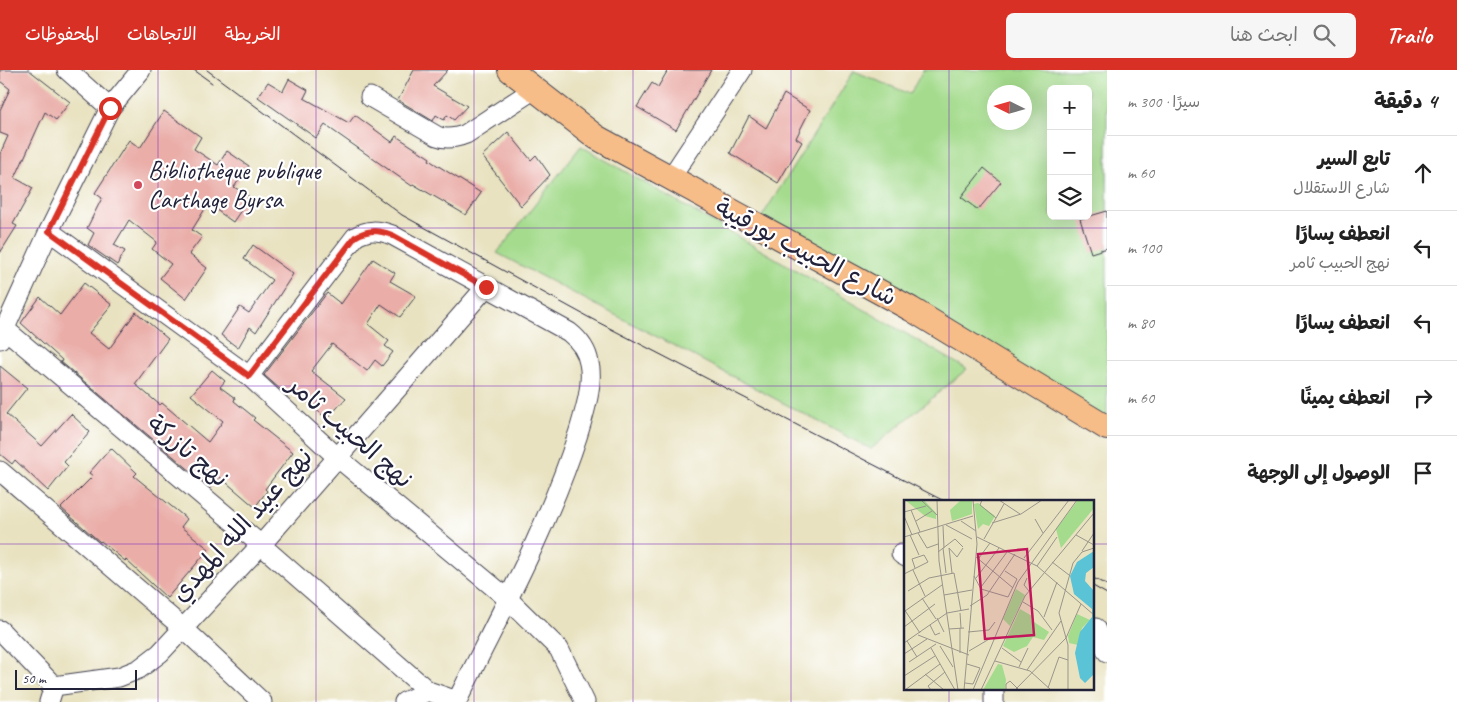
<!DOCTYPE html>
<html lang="ar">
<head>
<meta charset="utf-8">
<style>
  :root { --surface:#fff; --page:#f6f6f6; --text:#222; --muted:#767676; --line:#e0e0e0; --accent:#d93025 }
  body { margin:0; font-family:Caveat,"Playpen Sans Arabic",sans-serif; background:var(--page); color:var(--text); direction:rtl }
  .controls { position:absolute; right:15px; top:15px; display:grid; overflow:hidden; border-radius:8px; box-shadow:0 5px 20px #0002 }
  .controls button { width:45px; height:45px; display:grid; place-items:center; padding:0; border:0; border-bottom:1px solid var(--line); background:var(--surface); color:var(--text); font:25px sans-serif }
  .compass { position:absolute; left:987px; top:15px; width:45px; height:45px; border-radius:50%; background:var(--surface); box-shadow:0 5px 20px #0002; rotate:275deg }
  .scale { position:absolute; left:15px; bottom:12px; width:122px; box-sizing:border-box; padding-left:5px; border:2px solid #22223b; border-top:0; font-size:14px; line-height:18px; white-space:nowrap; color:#22223b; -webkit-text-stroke:4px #fff; paint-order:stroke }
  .stop { position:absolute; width:15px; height:15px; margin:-11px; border:4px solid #d93025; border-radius:50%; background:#fff }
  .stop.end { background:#d93025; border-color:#fff; box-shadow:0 1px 5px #0008 }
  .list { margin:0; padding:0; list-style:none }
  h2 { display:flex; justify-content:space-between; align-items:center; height:65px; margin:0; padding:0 20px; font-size:21px }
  h2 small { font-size:16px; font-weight:400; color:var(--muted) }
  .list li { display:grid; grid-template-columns:32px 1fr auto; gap:15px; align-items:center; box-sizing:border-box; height:75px; padding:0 20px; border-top:1px solid var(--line) }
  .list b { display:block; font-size:19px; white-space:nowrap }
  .list p { margin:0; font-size:16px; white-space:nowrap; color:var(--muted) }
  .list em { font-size:16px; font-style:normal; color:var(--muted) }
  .icon { flex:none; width:28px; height:28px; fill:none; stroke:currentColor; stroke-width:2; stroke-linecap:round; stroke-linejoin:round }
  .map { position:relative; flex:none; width:1107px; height:632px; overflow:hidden; direction:ltr }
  header { display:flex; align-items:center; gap:30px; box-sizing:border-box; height:70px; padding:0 25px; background:var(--accent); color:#fff }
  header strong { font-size:24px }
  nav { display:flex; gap:28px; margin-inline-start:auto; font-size:18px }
  .search { width:350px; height:45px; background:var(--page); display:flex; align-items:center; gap:12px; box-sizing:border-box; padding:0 18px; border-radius:8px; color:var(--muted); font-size:19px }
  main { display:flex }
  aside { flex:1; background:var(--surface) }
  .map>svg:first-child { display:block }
  .green { fill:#a4db8d; stroke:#637e64; fill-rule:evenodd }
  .building { fill:#eaada8 }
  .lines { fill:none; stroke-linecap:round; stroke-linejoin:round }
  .minor-casing { stroke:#403f4f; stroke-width:21 }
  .major-casing { stroke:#403f4f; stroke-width:26 }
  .minor { stroke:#fff; stroke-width:19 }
  .major { stroke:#f7bd88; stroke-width:24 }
  .tram { stroke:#22223b; stroke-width:1 }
  .route { stroke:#d93025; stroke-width:6 }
  .grid { fill:none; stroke:#7b2cbf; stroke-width:1; stroke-opacity:0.55 }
  .poi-dot { fill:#d1495b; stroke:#fff; stroke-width:2 }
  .labels { text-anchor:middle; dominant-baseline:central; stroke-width:4.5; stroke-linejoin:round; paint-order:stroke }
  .poi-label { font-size:25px; fill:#22223b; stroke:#fff; text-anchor:start }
  .street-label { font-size:25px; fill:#22223b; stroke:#fff }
  .inset-road { fill:none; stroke:#99958b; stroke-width:1 }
  .view { fill:#c2185b; fill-opacity:0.15; stroke:#c2185b; stroke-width:2.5 }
  .inset-edge { fill:none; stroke:#22223b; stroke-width:2.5 }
</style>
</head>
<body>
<header>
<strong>Trailo</strong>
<div class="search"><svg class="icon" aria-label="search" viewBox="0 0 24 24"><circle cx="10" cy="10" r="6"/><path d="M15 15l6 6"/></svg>ابحث هنا</div>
<nav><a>الخريطة</a><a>الاتجاهات</a><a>المحفوظات</a></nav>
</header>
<main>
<aside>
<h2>4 دقيقة<small>سيرًا · 300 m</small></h2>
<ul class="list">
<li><svg class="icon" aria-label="ahead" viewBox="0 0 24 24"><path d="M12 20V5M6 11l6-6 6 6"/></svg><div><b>تابع السير</b><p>شارع الاستقلال</p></div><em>60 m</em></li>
<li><svg class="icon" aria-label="left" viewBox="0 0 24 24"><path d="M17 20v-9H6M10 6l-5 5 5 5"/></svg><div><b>انعطف يسارًا</b><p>نهج الحبيب ثامر</p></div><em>100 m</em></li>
<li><svg class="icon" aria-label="left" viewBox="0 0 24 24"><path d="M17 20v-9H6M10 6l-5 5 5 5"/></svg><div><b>انعطف يسارًا</b></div><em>80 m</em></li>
<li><svg class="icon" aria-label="right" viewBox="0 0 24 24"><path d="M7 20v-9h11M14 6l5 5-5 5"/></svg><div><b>انعطف يمينًا</b></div><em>60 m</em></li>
<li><svg class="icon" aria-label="arrive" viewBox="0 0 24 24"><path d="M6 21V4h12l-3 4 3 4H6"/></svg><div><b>الوصول إلى الوجهة</b></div></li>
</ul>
</aside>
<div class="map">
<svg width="1107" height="632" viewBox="0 0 1107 632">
  <rect width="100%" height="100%" fill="#fff"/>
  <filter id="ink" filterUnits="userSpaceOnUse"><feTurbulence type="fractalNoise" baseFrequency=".02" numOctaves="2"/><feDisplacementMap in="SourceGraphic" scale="10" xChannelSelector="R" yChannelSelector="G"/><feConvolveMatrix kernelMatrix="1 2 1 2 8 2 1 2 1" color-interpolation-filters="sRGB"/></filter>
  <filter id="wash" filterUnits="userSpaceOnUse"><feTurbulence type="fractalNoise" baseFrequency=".0096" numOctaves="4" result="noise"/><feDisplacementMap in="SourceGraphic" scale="20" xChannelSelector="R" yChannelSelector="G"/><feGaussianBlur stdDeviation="1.12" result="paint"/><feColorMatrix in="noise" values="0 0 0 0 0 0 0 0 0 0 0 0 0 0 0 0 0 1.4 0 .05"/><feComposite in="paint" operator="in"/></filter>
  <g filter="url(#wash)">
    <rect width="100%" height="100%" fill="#e8e2c0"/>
    <!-- green -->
    <g class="green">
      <path d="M923,0H1107V354L761,148L854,1L910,24ZM1051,19H1088V146H1051ZM994,22H1024V52H994Z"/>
      <path d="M581,76L967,299L871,379L497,183Z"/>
    </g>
    <g id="blocks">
      <!-- building -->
      <g class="building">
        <path d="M0,0H29L70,32L56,50L45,42L15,108L33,118L13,154L17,156L0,183V84L8,66L0,63V40L10,19L0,11Z"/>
        <path d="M414,0H448L433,16L467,36L454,50L447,45L444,50L436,45L433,51L398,30Z"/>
        <path d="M668,0H711L676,60L637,37L652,13L658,17Z"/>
        <path d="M289,9L308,20L304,28L349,53L355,45L392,72L396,66L430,88L429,90L481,123L466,145L413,114L412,116L325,55L316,68L258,27L268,12L283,21Z"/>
        <path d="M784,24L810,40L796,68L802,72L778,113L730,83L749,46L766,58Z"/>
        <path d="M164,41L201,67L194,79L218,95L227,81L249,96L234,117L250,127L233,152L208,134L192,160L202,167L189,184L207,198L186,229L160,208L171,194L152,179L157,172L129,150L114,175L125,181L117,195L88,175L94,163L87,158L102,128L95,123L129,70L140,78Z"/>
        <path d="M508,62L531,90L536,85L550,105L521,136L482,86Z"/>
        <path d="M984,98L1001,112L978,140L961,127Z"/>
        <path d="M1107,141V178L1091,183L1080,149Z"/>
        <path d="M253,175L293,204L256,262L250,257L238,278L221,265L240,237L249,243L272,210L244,189Z"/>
        <path d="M373,189L395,203L390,211L416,226L400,247L381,234L368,254L389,271L385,276L393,282L382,296L375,290L367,301L332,274L315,296L311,301L346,328L327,349L294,320L288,326L264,305L327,223L341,234Z"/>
        <path d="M84,213L112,235L89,263L109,279L136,242L168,269L135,314L160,335L162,333L208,372L223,351L191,325L212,300L225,311L220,317L235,328L234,331L255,348L253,350L293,382L265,419L267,421L255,437L220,407L211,418L61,292L62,290L21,253L40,227L60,245Z"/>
        <path d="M0,296L27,318L6,344L42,376L71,344L90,362L64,392L68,396L48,421L15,390L12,394L0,384Z"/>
        <path d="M111,378L137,403L134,406L187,449L181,457L209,479L167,528L126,490L125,491L101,471L100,472L61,438L93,406L89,403Z"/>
      </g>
    </g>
  </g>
  <g filter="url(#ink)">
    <use href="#blocks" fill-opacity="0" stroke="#403f4f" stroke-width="1"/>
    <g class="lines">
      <!-- minor casing -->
      <g class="minor-casing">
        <g id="minor">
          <path d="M67,0L110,38"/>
          <path d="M370,27L437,66C447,70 456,68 466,64L533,20"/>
          <path d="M670,109L742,0"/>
          <path d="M49,161L249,306L337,387L508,529L559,579L585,632"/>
          <path d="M6,260L261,475L428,621L457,631C500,544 548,457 578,364C584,344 594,314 589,293C587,280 579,270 569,262L392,165C378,160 368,159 355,167L249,306"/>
          <path d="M0,269L49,161L110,38L141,0"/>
          <path d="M0,401L183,558L262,632"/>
          <path d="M901,484L906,487"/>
          <path d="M1096,558L1107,582"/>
          <path d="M0,560L54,616"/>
          <path d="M994,618V632"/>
          <path d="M49,632L54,616L119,607L139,599L160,583L261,475L486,217"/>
          <path d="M404,632L428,621"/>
        </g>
      </g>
      <!-- major casing -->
      <g class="major-casing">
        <path id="major" d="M510,0L596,67L911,239L1107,358"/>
      </g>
      <!-- minor -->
      <use href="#minor" class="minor"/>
      <!-- major -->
      <use href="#major" class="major"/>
      <!-- tram -->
      <g class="tram">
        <path d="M194,0L212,13"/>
        <path d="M207,0L402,145L588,247L944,431"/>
        <path d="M1093,508L1107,515"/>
        <path d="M1093,516L1107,524"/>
      </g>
    </g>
  </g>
  <g class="lines" filter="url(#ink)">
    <!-- route -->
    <path class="route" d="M110,38L49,161L249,306L355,167C368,159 378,160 392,165L486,217"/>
  </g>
  <!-- grid -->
  <path class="grid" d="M158,0V632M316,0V632M474,0V632M633,0V632M791,0V632M949,0V431M0,158H1107M0,316H1107M0,474H906M1093,474H1107M949,618V632"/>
  <!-- markers -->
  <circle class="poi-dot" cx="138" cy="115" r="5"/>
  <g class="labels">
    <!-- poi labels -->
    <g class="poi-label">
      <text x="148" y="101">Bibliothèque publique<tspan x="148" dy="29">Carthage Byrsa</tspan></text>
    </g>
    <!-- street labels -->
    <g class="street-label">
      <text transform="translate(806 182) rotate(28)">شارع الحبيب بورقيبة</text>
      <text transform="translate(350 362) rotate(41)">نهج الحبيب ثامر</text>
      <text transform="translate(188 381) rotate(40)">نهج تازركة</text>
      <text transform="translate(242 455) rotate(-48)">نهج عبيد الله المهدي</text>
    </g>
  </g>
  <!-- overview -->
  <g transform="translate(904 430)">
    <rect width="190" height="190" fill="#e8e2c0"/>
    <path d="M1,0H20L32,13V19L21,16ZM57,0H68V14L48,21L46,10ZM174,0H190V8L157,48L152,29ZM74,3L91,16L85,26L79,24L74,29L70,4ZM112,89L121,95L106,126L99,119ZM116,109L128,116L127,120L145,132L140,140L129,137L123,146L110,152L99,146ZM173,114L186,120L178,128L174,145L165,143L164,136ZM94,164L98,165L102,180L101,190H79Z" fill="#a4db8d"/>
    <path d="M190,51V67L182,73L181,81L190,91V174L181,183L176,178L171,153L176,132L188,117V109L170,94L166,76L173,62Z" fill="#5ac3d6"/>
    <path class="inset-road" d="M17,0L33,15M33,0L35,61L54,190M78,0L76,5L92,18M95,0L116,14M7,10L16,32M0,12L22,6M0,16L8,35M131,19L139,33M12,21L28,11M57,21L72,31M88,23L117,14L138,0M42,25L68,39M39,26L40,48M14,33L23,48L34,44M6,35L15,55M172,35L190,45M0,37L69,16M73,37L133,66L190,115M80,39L100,4M39,48L42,73M45,48L48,73M45,48L53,57L59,48M178,51L190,33M34,52L51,39L59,47M72,57L109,88M75,58L86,43M120,58L165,0M148,62L165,75M133,66L153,37M9,70L21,96M0,74L24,62L20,55L8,59L11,68M70,76L77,89L104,97L113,79L101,71M72,78L95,48M123,78L120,85L125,91M77,87L103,52M4,91L25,78L50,73L57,111M40,95L68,90M18,98L32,119M119,102L134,111L148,130M66,106L83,95L111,54M0,109L16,133M1,111L38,85M56,113L57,128M140,117L153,82M33,118L40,132M26,125L31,135L36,133M0,127L31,104M56,128V153M45,129L60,128M64,132L85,130L91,122M14,135L65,155M3,141L13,157M0,143L43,113L65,109M36,146L49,167M27,148L51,190M98,148L117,162M65,151L87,138M0,154L23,139M91,161L126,171L147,190M5,162L32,144M115,167L124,148M123,170L157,121M21,174L40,190M0,176L31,156M61,183L69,184L76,168L63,164M144,188L155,157L164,160M1,190L36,164M27,190L24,186L41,172M60,190L73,44L69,0M69,190L114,82L173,0M77,190L121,96L190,13M102,190V184L106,181L115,190M111,190L162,138L177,104M164,190V145L155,113L169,63L178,52L190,48"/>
    <path class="view" d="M123,49L130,135L81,139L74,54Z"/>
    <rect width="190" height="190" class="inset-edge"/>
  </g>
</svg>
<div class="controls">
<button>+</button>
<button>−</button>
<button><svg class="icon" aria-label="layers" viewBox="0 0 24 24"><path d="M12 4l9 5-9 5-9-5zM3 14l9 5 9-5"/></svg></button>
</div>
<svg class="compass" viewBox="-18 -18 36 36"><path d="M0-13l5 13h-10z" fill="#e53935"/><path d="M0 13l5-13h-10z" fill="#767676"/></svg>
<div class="scale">50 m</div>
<div class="stop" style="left:110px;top:38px"></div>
<div class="stop end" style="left:486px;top:217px"></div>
</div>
</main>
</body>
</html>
